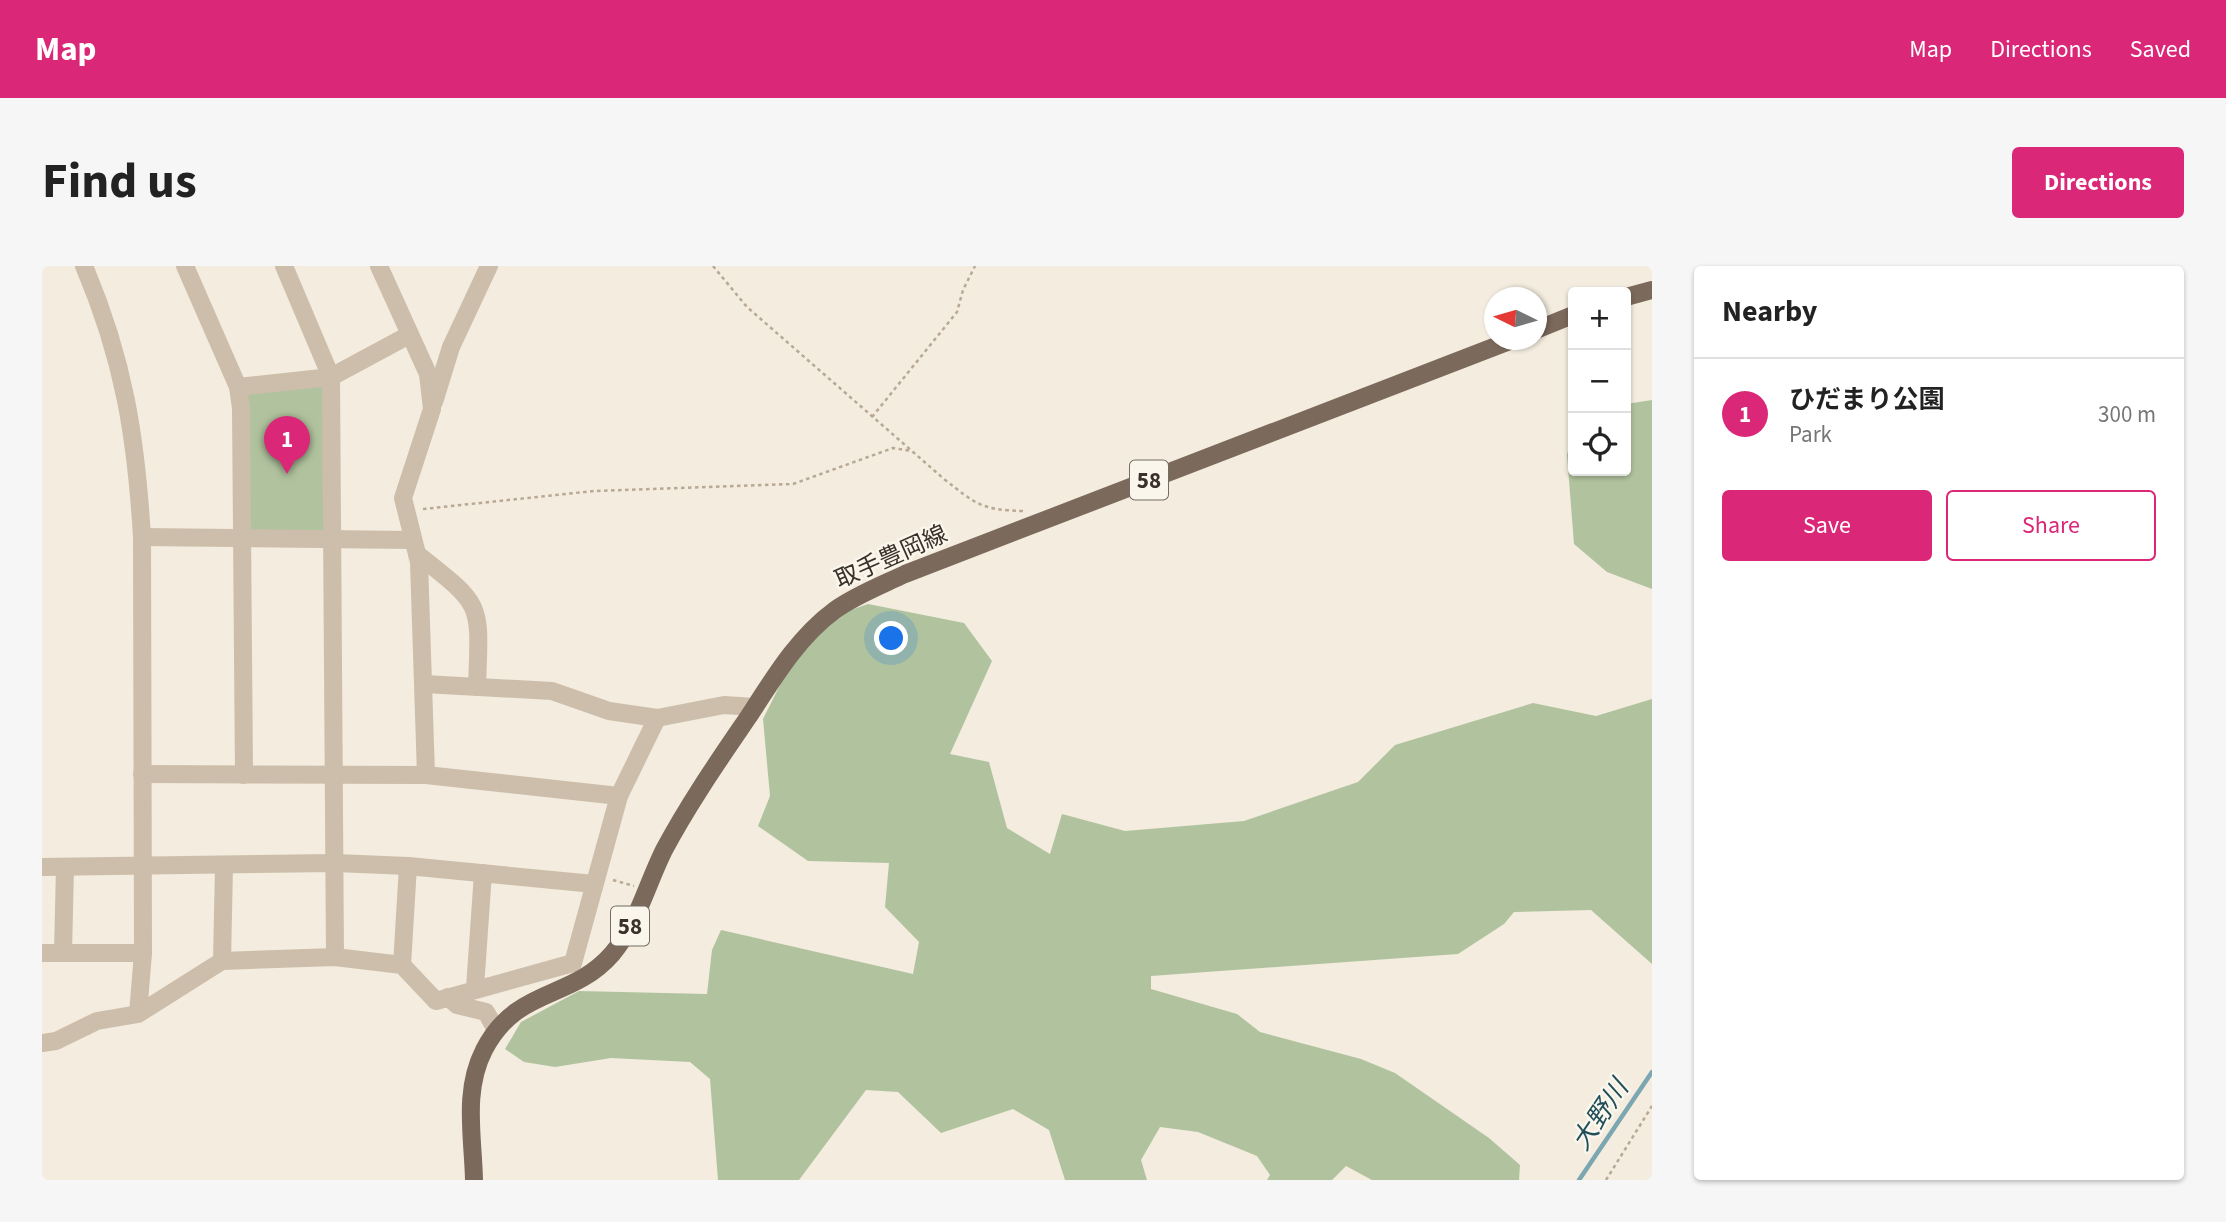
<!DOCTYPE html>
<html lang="en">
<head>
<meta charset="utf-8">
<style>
  :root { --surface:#fff; --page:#f6f6f6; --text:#222; --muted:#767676; --line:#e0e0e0; --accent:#db2777 }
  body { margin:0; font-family:"Source Sans 3","Noto Sans JP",sans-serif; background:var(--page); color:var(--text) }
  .controls { position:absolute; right:21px; top:21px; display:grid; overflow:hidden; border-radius:7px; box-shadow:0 2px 5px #0004 }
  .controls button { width:63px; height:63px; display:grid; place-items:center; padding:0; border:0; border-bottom:2px solid var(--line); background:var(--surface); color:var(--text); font:35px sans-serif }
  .compass { position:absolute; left:1442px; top:21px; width:63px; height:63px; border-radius:50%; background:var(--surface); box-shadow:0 2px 5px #0004; rotate:275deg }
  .you { position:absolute; left:850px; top:373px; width:24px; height:24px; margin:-18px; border:5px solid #fff; border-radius:50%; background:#1a73e8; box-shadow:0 0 0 10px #1a73e833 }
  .badge { display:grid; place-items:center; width:46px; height:46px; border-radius:50%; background:var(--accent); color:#fff; font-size:23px; font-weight:700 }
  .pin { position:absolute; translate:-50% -58px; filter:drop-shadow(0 2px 4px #0008) }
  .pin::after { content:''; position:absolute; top:37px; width:24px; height:21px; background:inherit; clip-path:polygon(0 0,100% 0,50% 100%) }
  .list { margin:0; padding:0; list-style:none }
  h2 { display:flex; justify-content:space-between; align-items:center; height:91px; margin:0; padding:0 28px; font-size:30px }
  h2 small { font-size:23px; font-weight:400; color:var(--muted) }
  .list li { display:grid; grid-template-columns:46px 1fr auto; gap:21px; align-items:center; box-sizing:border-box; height:112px; padding:0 28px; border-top:2px solid var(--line) }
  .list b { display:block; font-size:26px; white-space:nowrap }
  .list p { margin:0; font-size:23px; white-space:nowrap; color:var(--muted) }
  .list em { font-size:23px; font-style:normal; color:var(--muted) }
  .actions { display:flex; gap:14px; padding:21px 28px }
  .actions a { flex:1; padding:16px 0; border:2px solid var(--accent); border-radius:7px; text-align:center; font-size:24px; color:var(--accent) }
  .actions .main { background:var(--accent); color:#fff }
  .icon { flex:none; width:38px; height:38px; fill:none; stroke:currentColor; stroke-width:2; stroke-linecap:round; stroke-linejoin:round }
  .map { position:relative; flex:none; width:1610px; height:914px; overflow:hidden; border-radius:7px }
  header { display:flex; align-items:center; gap:42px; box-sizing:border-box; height:98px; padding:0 35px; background:var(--accent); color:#fff }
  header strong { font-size:33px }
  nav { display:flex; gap:38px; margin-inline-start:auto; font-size:24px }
  .intro { display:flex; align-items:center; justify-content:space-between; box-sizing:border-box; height:168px; padding:0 42px }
  h1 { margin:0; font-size:49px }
  .button { padding:18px 32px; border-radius:7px; background:var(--accent); color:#fff; font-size:24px; font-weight:700 }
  main { display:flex; gap:42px; padding:0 42px }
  aside { flex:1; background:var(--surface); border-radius:7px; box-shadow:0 2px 5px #0004 }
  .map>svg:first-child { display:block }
  .green { fill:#b1c39e }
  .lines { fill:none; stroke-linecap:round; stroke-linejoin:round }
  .stream { stroke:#7da7b0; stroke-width:4.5 }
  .path { stroke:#b8a894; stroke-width:2.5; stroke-dasharray:3.5 3.5; stroke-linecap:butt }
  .minor { stroke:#ccbeaa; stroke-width:18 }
  .major { stroke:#7b6a5b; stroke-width:18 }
  .labels { text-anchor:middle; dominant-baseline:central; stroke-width:5; stroke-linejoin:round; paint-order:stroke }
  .shield { fill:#faf6ec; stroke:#736c64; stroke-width:2 }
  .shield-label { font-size:23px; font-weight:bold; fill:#39312a }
  .street-label { font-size:24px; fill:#39312a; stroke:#faf6ec }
  .water-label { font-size:26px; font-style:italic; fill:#1f4f5b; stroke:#faf6ec }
</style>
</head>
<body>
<header>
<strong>Map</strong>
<nav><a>Map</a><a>Directions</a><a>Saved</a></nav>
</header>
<div class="intro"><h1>Find us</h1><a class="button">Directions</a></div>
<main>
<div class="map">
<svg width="1610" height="914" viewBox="0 0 1610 914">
  <rect width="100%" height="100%" fill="#f3ecdf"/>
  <!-- green -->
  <g class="green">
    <path d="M289,111L292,274L199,273L196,121Z"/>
    <path d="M1610,134V323L1565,306L1532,278L1525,189L1531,165V205H1584V138Z"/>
    <path d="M826,338L922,357L950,395L908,488L947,496L965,562L1008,588L1020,548L1083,565L1202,555L1316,516L1353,479L1491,437L1554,450L1610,433V698L1549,644L1472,646L1462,658L1416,688L1109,710V723L1195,748L1218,766L1319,793L1353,807L1447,872L1478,899L1477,914H1330L1304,900L1290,914H1225L1228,909L1215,890L1156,866L1118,861L1099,894L1105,914H1023L1007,864L971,843L899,867L856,826L824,824L757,914H676L668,813L648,796L569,792L513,801L482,796L463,783L479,756L537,725L665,728L670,684L679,664L871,708L877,676L843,641L847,597L766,595L716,560L728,530L721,453L743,409L777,368L800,347Z"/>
  </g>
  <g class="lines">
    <!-- stream -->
    <path class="stream" d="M1537,914L1610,806"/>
    <!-- path -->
    <g class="path">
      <path d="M671,0L705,41L902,213C934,238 939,244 981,245"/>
      <path d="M830,151L915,46L921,24L933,0"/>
      <path d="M381,243L552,225L751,218L851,182L870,185"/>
      <path d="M571,614L592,620"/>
      <path d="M1564,914L1610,840"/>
    </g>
    <!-- minor -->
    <g class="minor">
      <path d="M42,0C82,94 94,171 100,271L101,687L96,748"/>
      <path d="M143,0L196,121L199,142L202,509"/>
      <path d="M242,0L289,111L293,691"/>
      <path d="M196,121L289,111L367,69"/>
      <path d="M392,136L409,81L447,0"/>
      <path d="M100,271L371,274"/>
      <path d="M375,288C442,341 438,335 435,421"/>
      <path d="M382,418L510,425L567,445L615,452L682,439L713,441"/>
      <path d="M100,508L384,509"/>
      <path d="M577,530L615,452"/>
      <path d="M0,601L294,597L366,600L552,618"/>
      <path d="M0,687H101"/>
      <path d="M21,687L23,601"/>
      <path d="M180,695L182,600"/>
      <path d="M360,699L366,600"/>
      <path d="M433,722L441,607"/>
      <path d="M406,731L415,739L444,746L454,764"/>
      <path d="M0,777L14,775L55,755L96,748L180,695L293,691L360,699L394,735L531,697L577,530L384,509L377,296L361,232L390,143L386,108L337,0"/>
    </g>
    <!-- major -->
    <g class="major">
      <path d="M1584,31L1610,24"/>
      <path d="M1494,64L1531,49"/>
      <path d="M432,914C431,870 421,825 442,784C475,720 529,735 570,688C595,659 605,618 622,584C647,537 677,494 707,450C731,413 756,371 793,344C814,329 840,319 863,308L1470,74"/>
    </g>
  </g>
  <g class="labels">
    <!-- shield labels -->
    <g class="shield">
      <rect x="1088" y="194.5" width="38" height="39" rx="5"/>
      <rect x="569" y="640.5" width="38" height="39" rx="5"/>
    </g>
    <g class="shield-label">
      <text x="1107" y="214">58</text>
      <text x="588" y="660">58</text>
    </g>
    <!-- street labels -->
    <g class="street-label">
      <text transform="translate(849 291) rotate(-24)">取手豊岡線</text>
    </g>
    <!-- water labels -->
    <g class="water-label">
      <text transform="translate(1558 849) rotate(-56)">大野川</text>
    </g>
  </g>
</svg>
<div class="controls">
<button>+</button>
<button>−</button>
<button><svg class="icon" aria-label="locate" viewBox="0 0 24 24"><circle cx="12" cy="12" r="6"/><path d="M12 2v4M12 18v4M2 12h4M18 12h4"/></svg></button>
</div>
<svg class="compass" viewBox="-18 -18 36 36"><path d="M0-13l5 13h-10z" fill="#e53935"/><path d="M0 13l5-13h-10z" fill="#767676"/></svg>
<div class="you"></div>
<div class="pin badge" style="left:245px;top:208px">1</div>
</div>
<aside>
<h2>Nearby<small></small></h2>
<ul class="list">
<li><span class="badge">1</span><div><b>ひだまり公園</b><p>Park</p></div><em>300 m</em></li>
</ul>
<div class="actions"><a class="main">Save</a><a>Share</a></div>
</aside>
</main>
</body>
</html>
